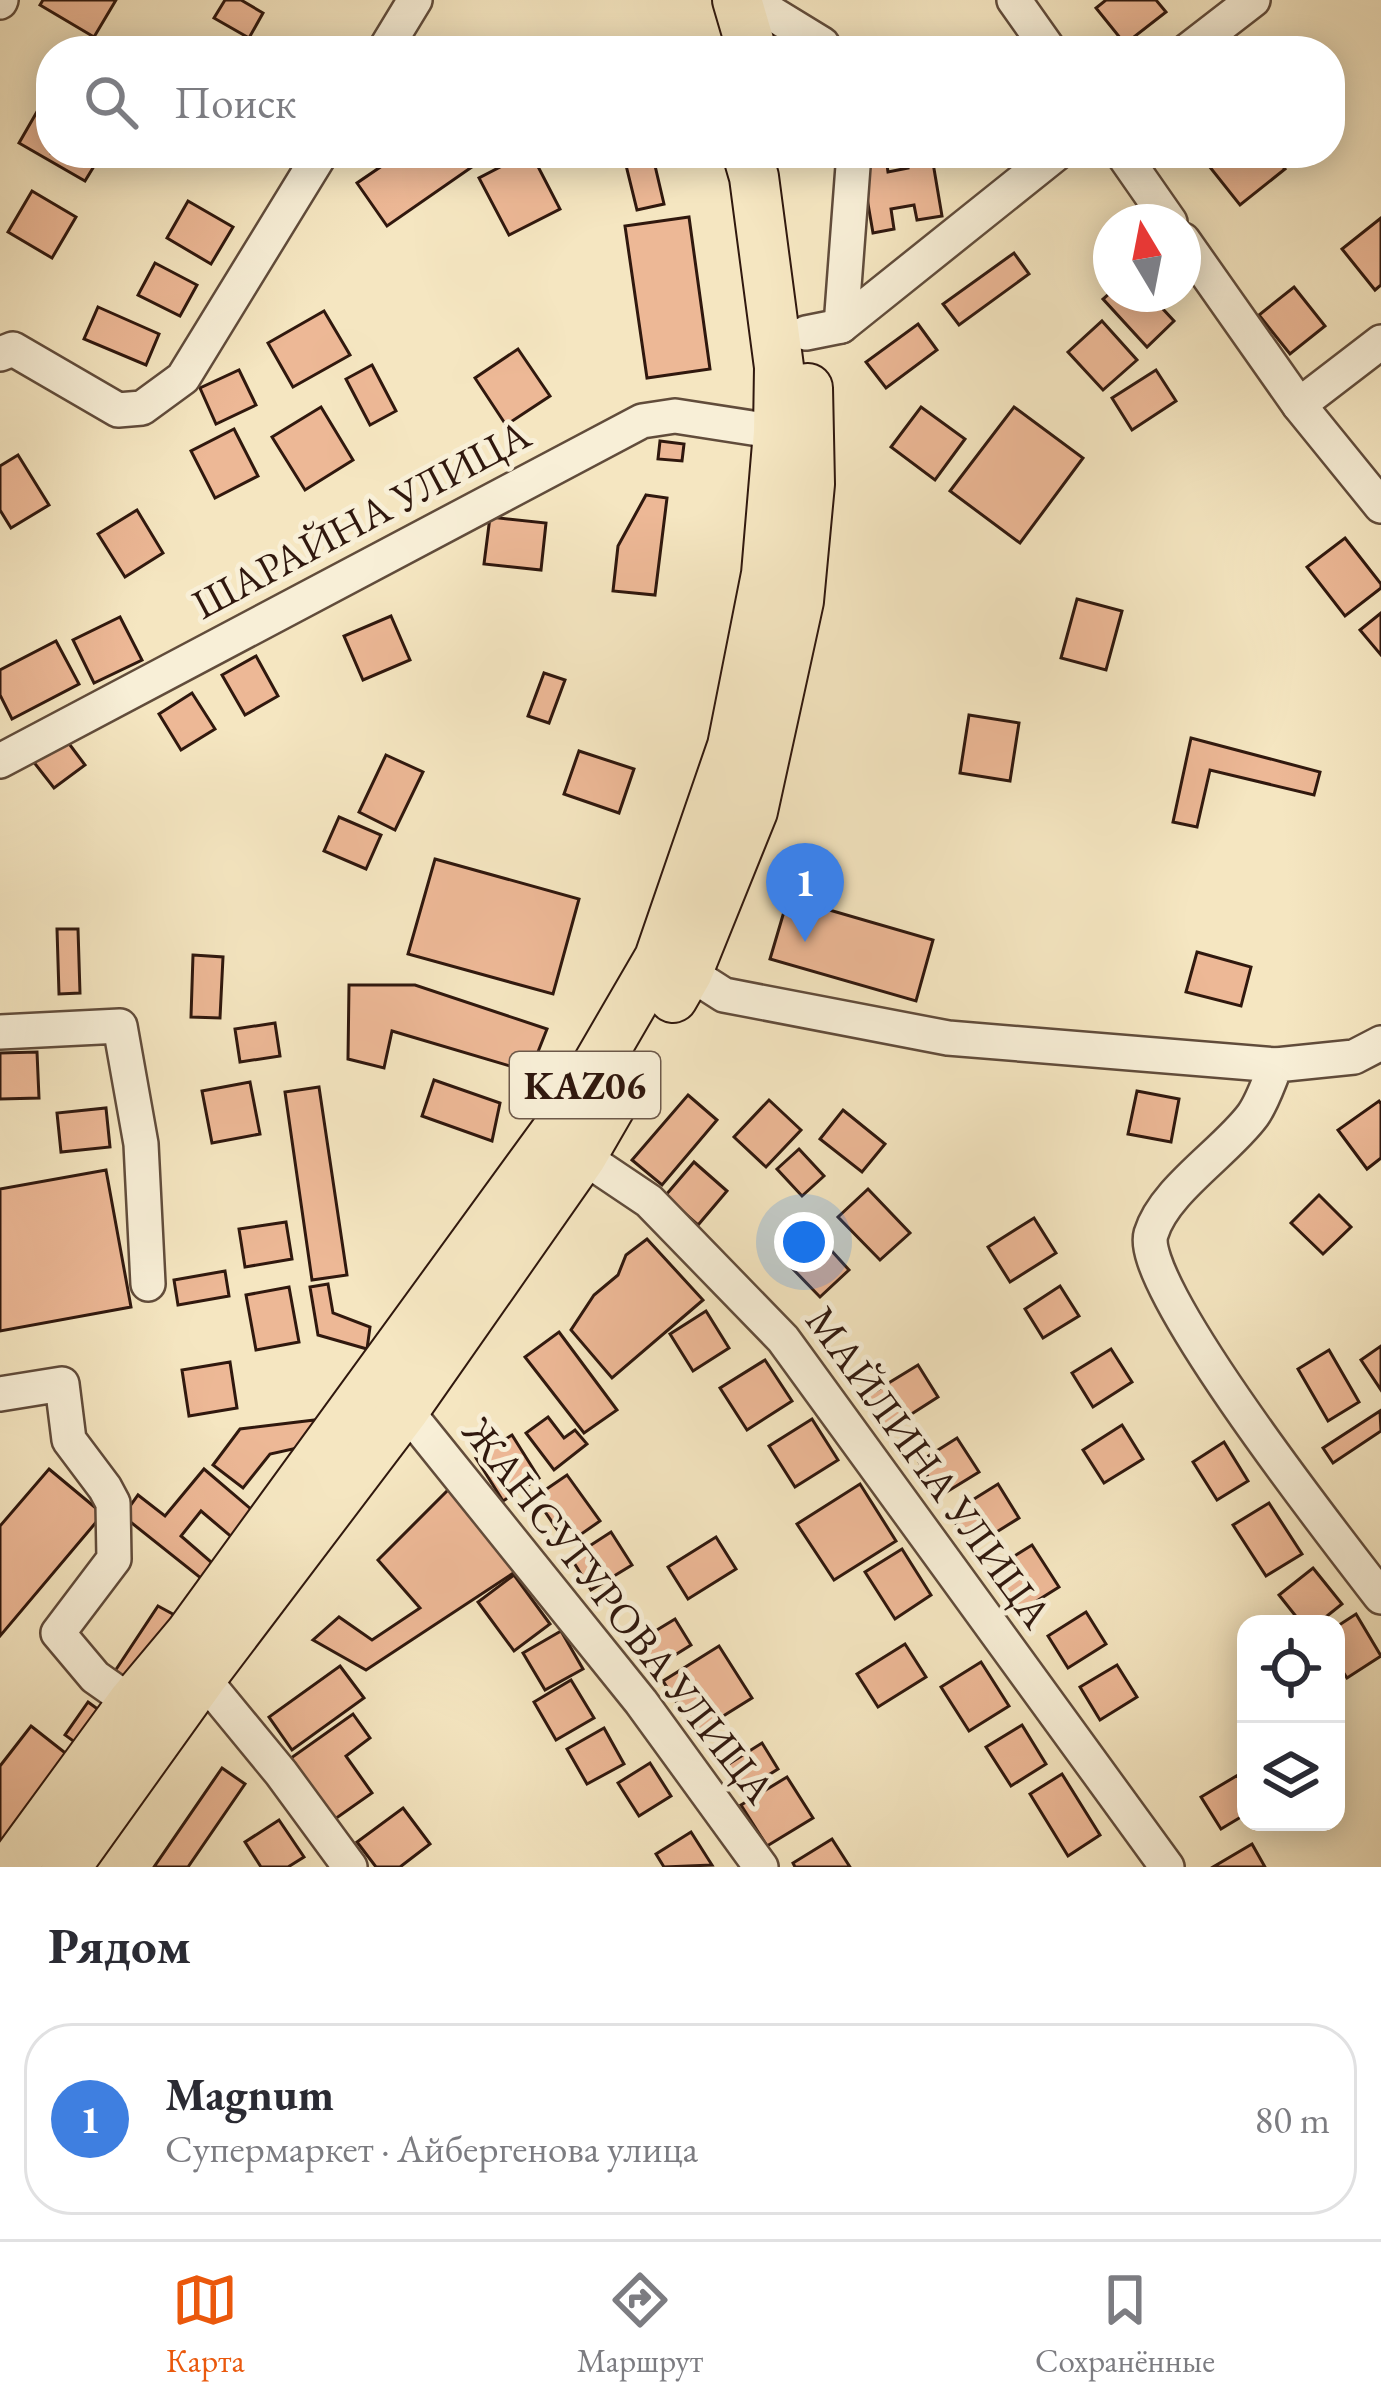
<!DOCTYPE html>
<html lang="ru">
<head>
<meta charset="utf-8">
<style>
  :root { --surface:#fff; --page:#f7f7f7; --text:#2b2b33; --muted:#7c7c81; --line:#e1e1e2; --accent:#ea580c }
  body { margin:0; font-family:"EB Garamond",serif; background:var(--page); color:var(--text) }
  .controls { position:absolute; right:36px; bottom:36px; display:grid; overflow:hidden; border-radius:24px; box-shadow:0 6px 30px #0003 }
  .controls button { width:108px; height:108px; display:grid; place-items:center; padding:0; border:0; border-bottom:3px solid var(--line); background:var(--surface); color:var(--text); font:60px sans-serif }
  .compass { position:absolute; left:1093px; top:204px; width:108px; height:108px; border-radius:50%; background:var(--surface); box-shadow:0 6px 30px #0003; rotate:350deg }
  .you { position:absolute; left:804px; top:1242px; width:42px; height:42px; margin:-30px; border:9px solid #fff; border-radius:50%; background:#1a73e8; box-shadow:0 0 0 18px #1a73e833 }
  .badge { display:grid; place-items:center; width:78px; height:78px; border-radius:50%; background:var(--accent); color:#fff; font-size:39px; font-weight:700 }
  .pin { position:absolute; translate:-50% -99px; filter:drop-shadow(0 3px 6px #0008) }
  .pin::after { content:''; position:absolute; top:63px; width:42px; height:36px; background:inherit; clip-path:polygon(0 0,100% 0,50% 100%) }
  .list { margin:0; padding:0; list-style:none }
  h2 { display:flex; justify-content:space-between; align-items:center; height:156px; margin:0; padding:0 48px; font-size:51px }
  h2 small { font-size:39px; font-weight:400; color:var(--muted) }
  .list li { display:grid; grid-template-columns:78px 1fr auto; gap:36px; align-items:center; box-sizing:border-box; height:192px; margin:0 24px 24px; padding:0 24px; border:3px solid var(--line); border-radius:48px }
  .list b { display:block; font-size:45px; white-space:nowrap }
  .list p { margin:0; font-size:39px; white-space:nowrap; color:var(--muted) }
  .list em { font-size:39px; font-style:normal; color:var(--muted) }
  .icon { flex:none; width:66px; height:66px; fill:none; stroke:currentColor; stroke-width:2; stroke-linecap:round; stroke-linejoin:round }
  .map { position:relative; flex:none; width:1381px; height:1867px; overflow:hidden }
  .search { position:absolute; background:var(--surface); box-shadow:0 6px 30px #0003; left:36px; right:36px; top:36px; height:132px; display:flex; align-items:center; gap:30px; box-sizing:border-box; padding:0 42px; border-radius:48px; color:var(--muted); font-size:45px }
  .sheet { height:372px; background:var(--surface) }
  nav { display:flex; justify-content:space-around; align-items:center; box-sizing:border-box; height:168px; border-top:3px solid var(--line); background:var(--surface); font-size:33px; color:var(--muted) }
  nav a { display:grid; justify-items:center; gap:6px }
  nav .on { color:var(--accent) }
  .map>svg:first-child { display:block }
  .building { fill:#edb896; stroke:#30180e; stroke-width:3 }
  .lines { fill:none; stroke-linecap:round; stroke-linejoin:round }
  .minor-casing { stroke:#614c3b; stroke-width:38 }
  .highway-casing { stroke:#30180e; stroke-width:52 }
  .minor { stroke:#f8efd7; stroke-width:33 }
  .highway { stroke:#f5e6c1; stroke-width:48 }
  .labels { text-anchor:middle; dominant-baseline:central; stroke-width:10; stroke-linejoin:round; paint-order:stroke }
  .shield { fill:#f8efd7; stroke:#6c584a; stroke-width:3 }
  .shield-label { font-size:39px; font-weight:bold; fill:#30180e }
  .street-label { font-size:42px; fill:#30180e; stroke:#f8efd7 }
</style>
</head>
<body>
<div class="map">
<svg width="1381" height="1867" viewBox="0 0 1381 1867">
  <rect width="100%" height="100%" fill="#f5e6c1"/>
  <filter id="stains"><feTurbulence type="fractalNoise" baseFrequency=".00167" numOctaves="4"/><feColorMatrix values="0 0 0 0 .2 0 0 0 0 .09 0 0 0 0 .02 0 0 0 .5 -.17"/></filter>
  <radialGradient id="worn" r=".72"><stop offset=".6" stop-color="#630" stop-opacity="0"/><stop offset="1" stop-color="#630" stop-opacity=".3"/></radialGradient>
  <!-- building -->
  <g class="building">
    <path d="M43,0H116L94,37L40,5Z"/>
    <path d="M225,0H241L263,13L249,38L214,18Z"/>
    <path d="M1106,0H1156L1166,12L1125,44L1096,8Z"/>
    <path d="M42,103L51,108V153H102L85,181L19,143Z"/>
    <path d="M401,153H492L387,226L357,183Z"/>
    <path d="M527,153H531L560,209L509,235L479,178Z"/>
    <path d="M623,153H652L664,204L637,210Z"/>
    <path d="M1225,153H1272L1285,169L1240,205L1209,166Z"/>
    <path d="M932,157L942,216L917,220L914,205L891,209L894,229L873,233L861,163L886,158L888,172L908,168L907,161Z"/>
    <path d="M32,191L76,217L52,258L8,232Z"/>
    <path d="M188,201L233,227L211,264L167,238Z"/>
    <path d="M689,217L710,369L647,378L625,226Z"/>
    <path d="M1381,218V285L1375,290L1342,249Z"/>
    <path d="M1014,253L1029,274L959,325L943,304Z"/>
    <path d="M155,263L197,285L180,316L138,295Z"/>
    <path d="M1294,287L1325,326L1290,354L1259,315Z"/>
    <path d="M1111,292L1149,294L1174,321L1147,347L1103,299Z"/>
    <path d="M98,307L159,334L146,365L84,339Z"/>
    <path d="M324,311L350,355L293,387L268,343Z"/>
    <path d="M1102,321L1137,360L1103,390L1068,352Z"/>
    <path d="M918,324L937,350L886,388L866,362Z"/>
    <path d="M518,349L550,396L506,425L475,378Z"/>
    <path d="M372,365L396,411L370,425L346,379Z"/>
    <path d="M239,370L256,405L216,424L200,388Z"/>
    <path d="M1156,370L1176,401L1132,430L1112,398Z"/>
    <path d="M321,407L353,460L305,490L272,437Z"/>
    <path d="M921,407L965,439L935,480L891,447Z"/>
    <path d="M1014,407L1083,458L1020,543L950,491Z"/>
    <path d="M234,429L258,476L215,498L191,451Z"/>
    <path d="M660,441L684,444L682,461L658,459Z"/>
    <path d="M18,455L49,505L11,528L0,510V466Z"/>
    <path d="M646,495L667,498L655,595L613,591L618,546Z"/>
    <path d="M137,510L163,553L125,577L98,534Z"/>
    <path d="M490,517L546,523L541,570L484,564Z"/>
    <path d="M1345,538L1381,584V588L1345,616L1307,567Z"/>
    <path d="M1077,599L1122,611L1106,670L1061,658Z"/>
    <path d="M1381,613V655L1360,630Z"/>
    <path d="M391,616L410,660L363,680L344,636Z"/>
    <path d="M120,617L142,660L94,683L73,640Z"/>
    <path d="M56,641L79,684L12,719L0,695V670Z"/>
    <path d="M256,656L278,696L245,715L222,675Z"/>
    <path d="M544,673L565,680L549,723L528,716Z"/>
    <path d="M192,693L215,729L181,750L159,714Z"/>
    <path d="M969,715L1019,723L1010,781L960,773Z"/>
    <path d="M61,733L85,765L54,788L29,756Z"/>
    <path d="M1191,738L1320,772L1314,795L1210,770L1197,827L1173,822Z"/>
    <path d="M579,751L634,769L619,813L564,794Z"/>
    <path d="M386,755L423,772L395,830L359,812Z"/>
    <path d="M339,817L381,835L366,869L324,851Z"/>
    <path d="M435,859L579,899L553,994L408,954Z"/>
    <path d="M788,898L933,940L916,1001L770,959Z"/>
    <path d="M57,929H78L80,993L59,994Z"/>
    <path d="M1197,952L1251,967L1241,1006L1186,992Z"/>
    <path d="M193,955L223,957L220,1018L191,1017Z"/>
    <path d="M349,985H415L547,1029L530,1072L392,1031L384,1068L348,1059Z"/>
    <path d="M275,1023L280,1056L240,1062L235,1029Z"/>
    <path d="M37,1052L39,1098L0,1099V1053Z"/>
    <path d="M434,1080L500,1103L492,1141L422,1116Z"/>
    <path d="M250,1082L260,1134L212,1143L202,1091Z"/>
    <path d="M319,1087L347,1275L312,1280L285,1092Z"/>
    <path d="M1137,1091L1179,1099L1171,1142L1128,1134Z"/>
    <path d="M688,1095L717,1120L662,1185L632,1160Z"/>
    <path d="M769,1100L801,1130L766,1167L734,1137Z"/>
    <path d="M1379,1101L1381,1104V1158L1367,1169L1338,1130Z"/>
    <path d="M106,1108L110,1147L61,1152L57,1113Z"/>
    <path d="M843,1110L885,1144L862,1172L820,1139Z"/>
    <path d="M799,1149L824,1176L802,1196L777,1169Z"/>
    <path d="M694,1162L727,1191L698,1225L665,1196Z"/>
    <path d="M106,1170L131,1307L0,1331V1189Z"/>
    <path d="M868,1189L910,1233L880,1260L838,1217Z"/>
    <path d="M1319,1195L1351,1227L1323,1254L1291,1223Z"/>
    <path d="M1034,1218L1056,1253L1010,1282L988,1247Z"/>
    <path d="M286,1222L292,1259L245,1267L239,1229Z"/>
    <path d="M820,1238L849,1270L820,1297L790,1266Z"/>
    <path d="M647,1239L703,1300L612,1378L571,1330L594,1295L618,1275L626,1255Z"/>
    <path d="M225,1271L229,1296L178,1305L174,1280Z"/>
    <path d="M328,1284L333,1313L370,1327L367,1349L318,1335L310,1287Z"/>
    <path d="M1060,1286L1079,1316L1043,1338L1025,1309Z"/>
    <path d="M289,1287L299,1342L256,1350L246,1295Z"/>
    <path d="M706,1311L729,1348L693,1371L670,1334Z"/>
    <path d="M559,1332L617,1410L584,1433L525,1357Z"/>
    <path d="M1381,1346V1390L1361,1360Z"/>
    <path d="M1111,1349L1132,1382L1093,1407L1072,1373Z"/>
    <path d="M1329,1350L1359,1402L1328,1421L1298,1369Z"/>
    <path d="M765,1360L792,1401L747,1430L720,1388Z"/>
    <path d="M230,1362L237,1408L189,1416L182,1370Z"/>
    <path d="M918,1365L938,1397L885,1431L864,1398Z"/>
    <path d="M1380,1411L1381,1431L1333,1463L1323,1448Z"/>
    <path d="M548,1417L564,1438L575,1430L587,1444L554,1470L526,1433Z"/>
    <path d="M323,1419L324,1442L270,1454L243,1488L213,1465L240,1429Z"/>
    <path d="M812,1419L838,1460L795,1487L769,1446Z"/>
    <path d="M1122,1425L1143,1459L1104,1483L1083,1450Z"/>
    <path d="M512,1435L539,1478L503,1501L476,1458Z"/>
    <path d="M957,1438L979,1472L940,1496L919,1462Z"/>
    <path d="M1224,1442L1248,1481L1217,1500L1193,1462Z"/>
    <path d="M49,1469L103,1514L0,1636V1526Z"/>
    <path d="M204,1469L272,1527L254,1556L201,1511L181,1536L233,1581L222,1595L123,1516L138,1495L165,1516Z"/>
    <path d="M567,1475L600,1521L567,1544L535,1497Z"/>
    <path d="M860,1484L896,1541L834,1580L797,1524Z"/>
    <path d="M998,1484L1019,1518L971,1548L950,1514Z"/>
    <path d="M452,1486L521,1568L366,1670L313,1640L339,1617L372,1640L420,1608L378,1560Z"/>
    <path d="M1269,1503L1302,1554L1266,1576L1233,1525Z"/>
    <path d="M611,1532L632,1565L591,1590L571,1558Z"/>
    <path d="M716,1537L736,1569L688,1599L668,1567Z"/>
    <path d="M1032,1545L1059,1587L1016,1614L989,1572Z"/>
    <path d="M902,1549L931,1595L895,1619L865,1572Z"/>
    <path d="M1313,1568L1342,1604L1317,1624H1302L1279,1595Z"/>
    <path d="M514,1575L550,1624L514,1651L478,1602Z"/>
    <path d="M158,1606L180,1618L150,1694L115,1671Z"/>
    <path d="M1086,1612L1106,1644L1068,1668L1048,1636Z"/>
    <path d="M1356,1614L1381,1656L1347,1678L1336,1661V1627Z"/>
    <path d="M675,1619L691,1645L651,1670L634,1644Z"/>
    <path d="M561,1631L583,1669L545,1690L523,1653Z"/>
    <path d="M905,1644L926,1677L878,1707L857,1674Z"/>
    <path d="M719,1646L752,1698L696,1733L663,1681Z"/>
    <path d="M981,1662L1009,1706L969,1731L941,1687Z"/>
    <path d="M1117,1665L1137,1697L1100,1720L1080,1687Z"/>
    <path d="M340,1666L364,1698L292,1750L269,1717Z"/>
    <path d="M571,1680L594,1718L556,1740L534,1702Z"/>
    <path d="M88,1702L125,1729L101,1761L65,1735Z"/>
    <path d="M353,1714L370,1738L346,1756L372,1793L335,1819L291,1758Z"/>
    <path d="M1022,1725L1046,1764L1011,1786L986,1747Z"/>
    <path d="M31,1726L73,1759L0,1855V1766Z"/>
    <path d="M604,1728L624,1764L587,1784L567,1749Z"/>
    <path d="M762,1743L778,1769L740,1793L724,1767Z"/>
    <path d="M650,1763L671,1796L639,1816L618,1783Z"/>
    <path d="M222,1768L245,1784L188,1867H154Z"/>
    <path d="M1062,1774L1100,1835L1068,1856L1030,1794Z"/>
    <path d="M1238,1775L1246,1788V1814L1221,1829L1201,1797Z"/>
    <path d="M787,1777L813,1818L767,1846L741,1805Z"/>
    <path d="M403,1808L430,1844L400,1867H376L357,1842Z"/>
    <path d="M279,1820L304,1857L288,1867H261L245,1842Z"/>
    <path d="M691,1832L712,1865L664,1867L656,1854Z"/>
    <path d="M832,1839L850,1867H795L793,1863Z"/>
    <path d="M1252,1844L1265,1867H1213Z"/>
  </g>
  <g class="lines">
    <!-- minor casing -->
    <g class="minor-casing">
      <g id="minor">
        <path d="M750,0L822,44L826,51"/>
        <path d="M1014,0L1050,51"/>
        <path d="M0,2L1,0"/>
        <path d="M384,51L415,0"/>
        <path d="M1187,51L1253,0"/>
        <path d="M1122,153L1170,222"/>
        <path d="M1183,240L1299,405L1381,506"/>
        <path d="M841,326L854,153"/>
        <path d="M806,333L841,326L1057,153"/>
        <path d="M0,354L13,349L118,410L142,408L183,378L321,153"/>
        <path d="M1299,405L1381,342"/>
        <path d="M0,761L642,421L675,416L778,432"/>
        <path d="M688,972L724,995L948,1038L1276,1065"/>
        <path d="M0,1032L120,1026L141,1144L148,1284"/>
        <path d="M1381,1043L1354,1057L1276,1065C1269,1081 1263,1101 1253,1115C1226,1152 1164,1190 1151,1234C1136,1285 1341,1545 1381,1597"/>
        <path d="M582,1156L649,1201L783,1339L1167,1867"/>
        <path d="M0,1394L62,1384L69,1440L105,1488L113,1503L114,1559L58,1633L95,1677L132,1703"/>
        <path d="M405,1409L641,1702L761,1867"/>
        <path d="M202,1677L281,1773L350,1867"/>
      </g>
    </g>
    <!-- highway casing -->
    <g class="highway-casing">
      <g id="highway">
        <path d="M737,0L752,51"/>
        <path d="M673,998L688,972L753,811L799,601L810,484L808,388"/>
        <path d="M12,1867L132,1703L189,1635L569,1113L659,958L732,746L766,574L778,432L779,367L754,177L747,153"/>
        <path d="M66,1867L202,1677L405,1409L582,1156L626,1080"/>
      </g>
    </g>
    <!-- minor -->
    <use href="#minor" class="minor"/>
    <!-- highway -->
    <use href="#highway" class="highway"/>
  </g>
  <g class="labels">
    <!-- shield labels -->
    <rect class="shield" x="510" y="1052" width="150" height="66" rx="9"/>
    <g class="shield-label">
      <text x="585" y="1085">KАZ06</text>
    </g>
    <!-- street labels -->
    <g class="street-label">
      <text transform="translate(361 519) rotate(-28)">ШАРАЙНА УЛИЦА</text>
      <text transform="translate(929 1467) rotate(54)">МАЙЛИНА УЛИЦА</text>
      <text transform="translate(619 1610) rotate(52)">ЖАНСУГУРОВА УЛИЦА</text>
    </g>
  </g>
  <rect width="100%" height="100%" filter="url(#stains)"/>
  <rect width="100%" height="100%" fill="url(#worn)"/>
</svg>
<div class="controls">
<button><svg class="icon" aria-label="locate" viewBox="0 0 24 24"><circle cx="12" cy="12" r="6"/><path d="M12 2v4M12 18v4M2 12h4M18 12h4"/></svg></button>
<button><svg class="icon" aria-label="layers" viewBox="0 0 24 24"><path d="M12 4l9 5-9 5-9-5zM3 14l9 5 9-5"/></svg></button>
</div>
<svg class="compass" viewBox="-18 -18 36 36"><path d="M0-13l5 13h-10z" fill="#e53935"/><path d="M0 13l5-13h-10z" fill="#7c7c81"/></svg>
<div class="you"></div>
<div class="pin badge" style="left:805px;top:942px;background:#3f7fe0">1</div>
<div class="search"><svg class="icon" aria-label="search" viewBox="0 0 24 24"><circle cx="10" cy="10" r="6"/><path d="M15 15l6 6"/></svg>Поиск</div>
</div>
<section class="sheet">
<h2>Рядом<small></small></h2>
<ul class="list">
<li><span class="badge" style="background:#3f7fe0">1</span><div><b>Magnum</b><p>Супермаркет · Айбергенова улица</p></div><em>80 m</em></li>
</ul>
</section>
<nav>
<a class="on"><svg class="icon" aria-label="map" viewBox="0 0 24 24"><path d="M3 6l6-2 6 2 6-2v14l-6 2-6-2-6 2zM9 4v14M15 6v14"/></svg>Карта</a>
<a><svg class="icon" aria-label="directions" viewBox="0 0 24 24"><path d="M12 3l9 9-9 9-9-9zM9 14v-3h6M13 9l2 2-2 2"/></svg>Маршрут</a>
<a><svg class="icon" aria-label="saved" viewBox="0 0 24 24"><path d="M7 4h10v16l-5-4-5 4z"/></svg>Сохранённые</a>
</nav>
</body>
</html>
